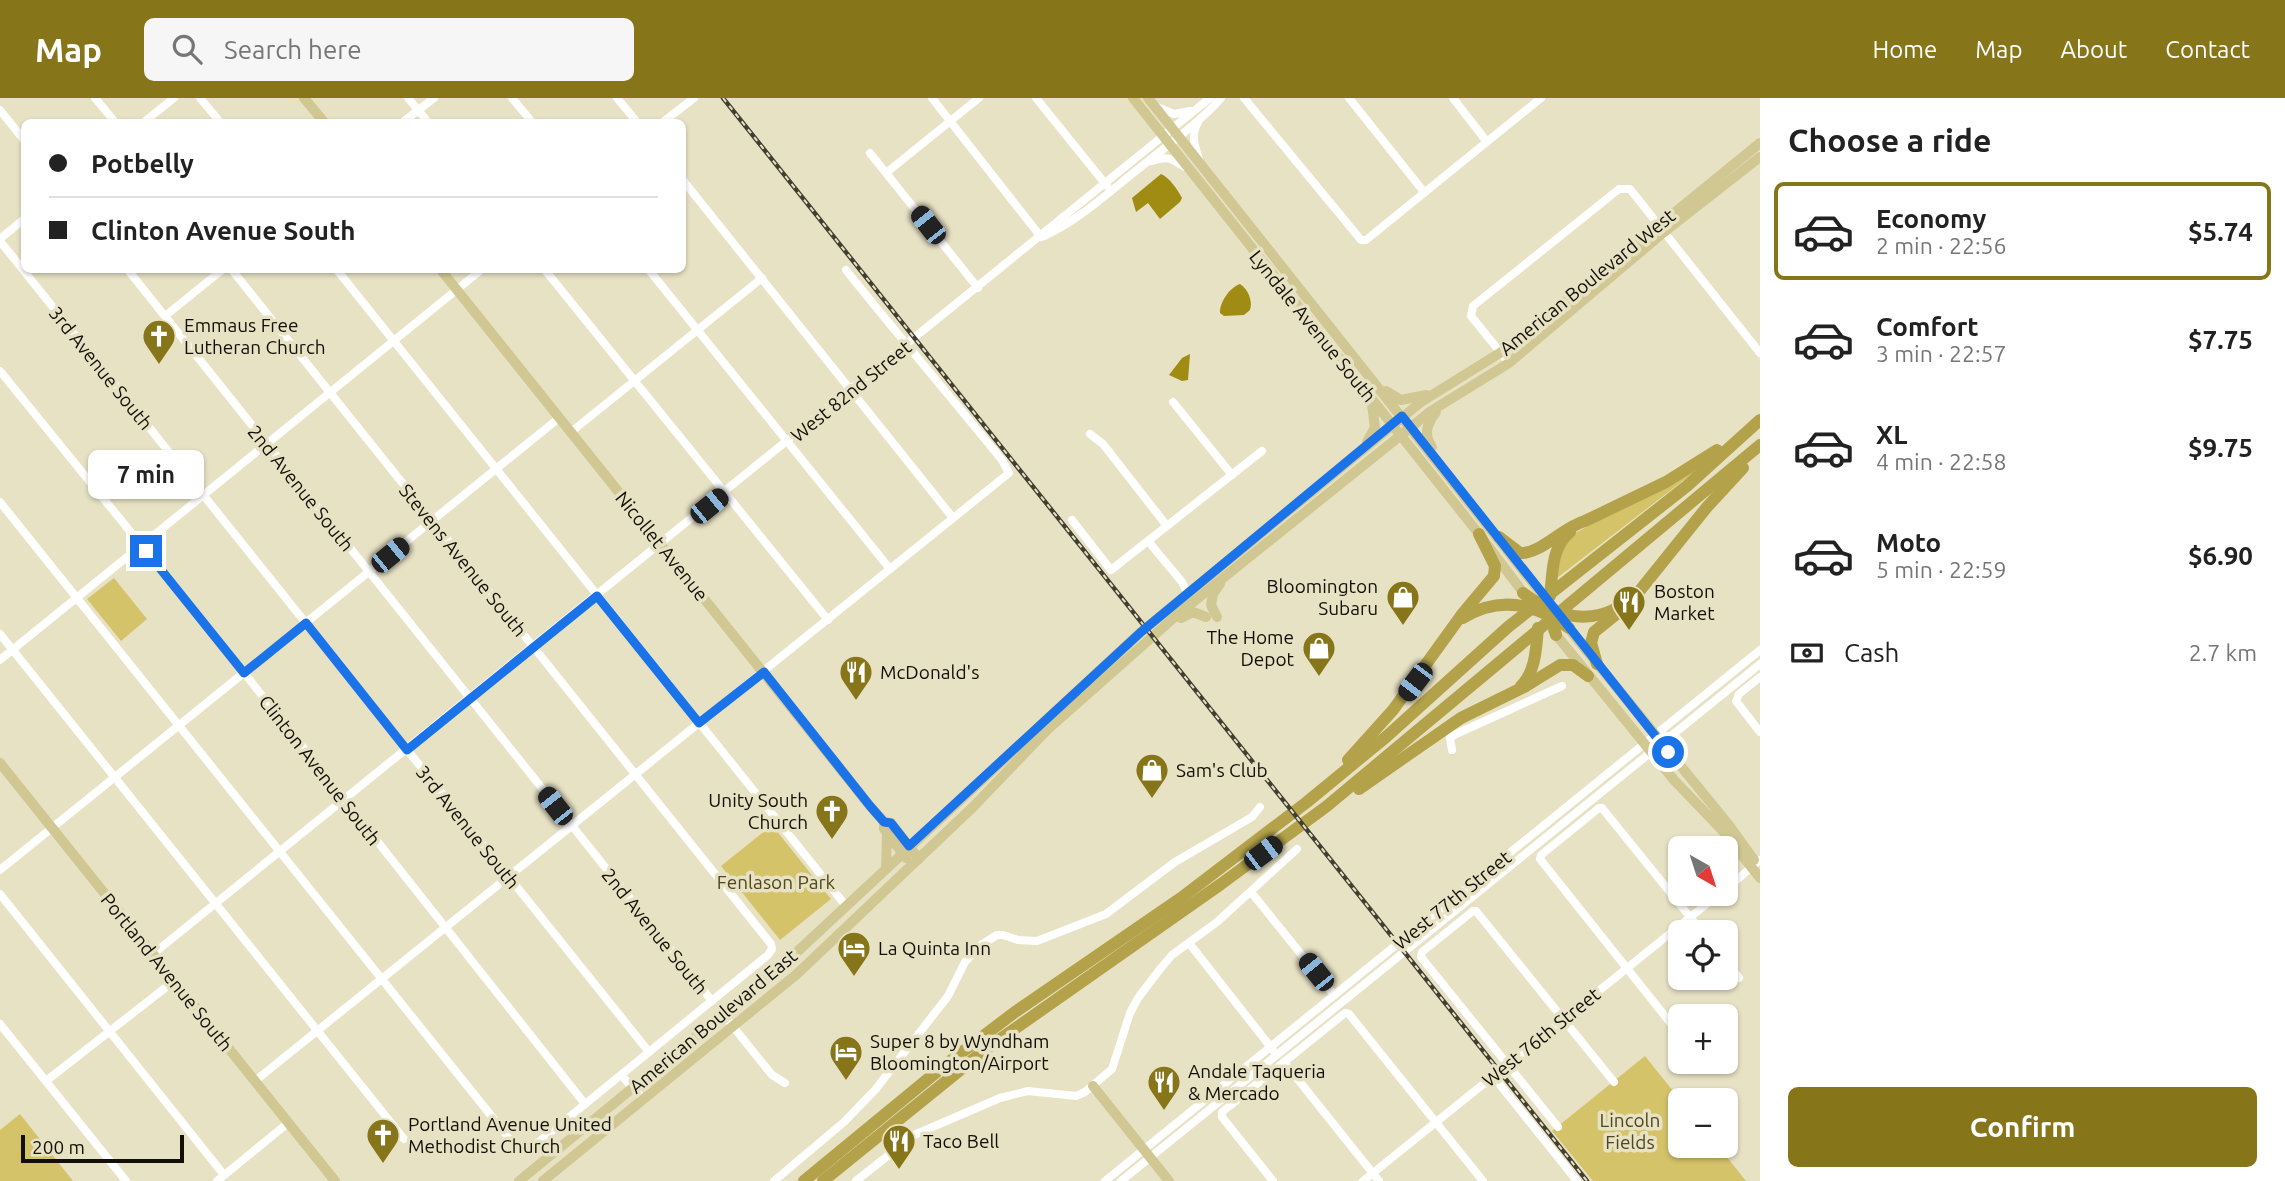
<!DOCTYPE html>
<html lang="en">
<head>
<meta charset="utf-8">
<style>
  :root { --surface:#fff; --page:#f6f6f6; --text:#222; --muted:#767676; --line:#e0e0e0; --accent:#877619 }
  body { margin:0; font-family:Ubuntu,sans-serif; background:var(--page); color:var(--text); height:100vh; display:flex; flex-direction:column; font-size:26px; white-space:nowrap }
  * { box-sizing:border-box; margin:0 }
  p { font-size:23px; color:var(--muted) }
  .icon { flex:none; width:38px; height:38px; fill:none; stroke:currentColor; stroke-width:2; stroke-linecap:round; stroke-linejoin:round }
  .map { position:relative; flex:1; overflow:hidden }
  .drawer { display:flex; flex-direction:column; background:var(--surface); width:525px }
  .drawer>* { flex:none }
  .guide { position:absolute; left:21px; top:21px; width:665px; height:154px; border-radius:10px; box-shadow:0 2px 5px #0004; display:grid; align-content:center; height:154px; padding:0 28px; background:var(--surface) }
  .needle { width:46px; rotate:141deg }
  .fabs { position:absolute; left:1668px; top:738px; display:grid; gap:14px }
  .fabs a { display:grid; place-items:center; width:70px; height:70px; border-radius:10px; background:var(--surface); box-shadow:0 2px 5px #0004; font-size:35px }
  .scale { position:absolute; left:21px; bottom:18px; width:163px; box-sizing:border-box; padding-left:7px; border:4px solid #121006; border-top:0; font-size:19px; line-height:24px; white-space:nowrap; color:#121006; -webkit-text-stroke:5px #e8e2c5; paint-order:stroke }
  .end { position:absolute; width:32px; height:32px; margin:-16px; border:9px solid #1a73e8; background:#fff; box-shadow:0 0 0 4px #fff }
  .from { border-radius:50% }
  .bubble { position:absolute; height:49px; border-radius:10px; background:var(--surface); box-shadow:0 2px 5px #0004; font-size:23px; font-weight:700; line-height:49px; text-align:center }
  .car { position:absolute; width:21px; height:42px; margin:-21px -10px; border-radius:9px; box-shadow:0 0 5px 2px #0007; background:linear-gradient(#222 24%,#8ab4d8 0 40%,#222 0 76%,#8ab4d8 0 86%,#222 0) }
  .guide b { display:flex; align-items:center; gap:24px; height:66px; font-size:26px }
  .guide b+b { border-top:2px solid var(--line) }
  .guide i { width:18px; height:18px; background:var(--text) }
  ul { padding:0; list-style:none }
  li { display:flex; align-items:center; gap:21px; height:98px; margin:0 14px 10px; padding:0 14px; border:4px solid transparent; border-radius:10px }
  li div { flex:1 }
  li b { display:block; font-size:26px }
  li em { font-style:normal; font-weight:700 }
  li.selected { border-color:var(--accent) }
  li>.icon { width:63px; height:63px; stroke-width:1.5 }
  h2 { padding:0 28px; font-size:32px; line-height:84px }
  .pay { display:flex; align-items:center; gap:18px; height:77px; padding:0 28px; font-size:26px }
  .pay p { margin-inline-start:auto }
  .cta { display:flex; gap:14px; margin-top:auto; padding:14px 28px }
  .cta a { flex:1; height:80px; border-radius:10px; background:var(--accent); color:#fff; font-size:28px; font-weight:700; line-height:80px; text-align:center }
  header { display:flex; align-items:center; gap:42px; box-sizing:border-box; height:98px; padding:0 35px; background:var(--accent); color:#fff }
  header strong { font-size:33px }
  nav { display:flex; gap:38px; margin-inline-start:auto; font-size:24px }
  .search { width:490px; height:63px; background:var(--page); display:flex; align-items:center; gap:18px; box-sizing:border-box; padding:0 24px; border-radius:10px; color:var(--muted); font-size:26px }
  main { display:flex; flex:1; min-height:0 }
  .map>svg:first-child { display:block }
</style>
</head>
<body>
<header>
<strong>Map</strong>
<div class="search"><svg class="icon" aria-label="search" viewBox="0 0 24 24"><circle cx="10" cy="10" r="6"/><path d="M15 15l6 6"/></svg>Search here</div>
<nav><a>Home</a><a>Map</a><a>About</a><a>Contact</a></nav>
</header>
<main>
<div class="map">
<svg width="1760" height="1083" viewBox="0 0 1760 1083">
  <rect width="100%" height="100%" fill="#e8e2c5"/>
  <g fill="#d5c36a">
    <path d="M1706,365L1557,480L1562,450L1575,435Z"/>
    <path d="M114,480L147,521L121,543L87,501Z"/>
    <path d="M772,727L831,801L780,842L721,768Z"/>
    <path d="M1645,958L1681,1003L1680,1048H1718L1746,1083H1593L1552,1033Z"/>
    <path d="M20,1016L73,1083H0V1032Z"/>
  </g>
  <g fill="#a08b13">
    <path d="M1161,76C1170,80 1177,91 1182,100L1180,104L1160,121L1148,105L1136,114L1132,100Z"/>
    <path d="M1240,186C1248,191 1253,203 1250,212L1244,217L1224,218L1220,215C1219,205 1230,189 1240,186Z"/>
    <path d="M1190,256L1188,282L1182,283L1169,277L1182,260Z"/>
  </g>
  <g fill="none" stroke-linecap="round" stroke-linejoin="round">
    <g stroke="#fff" stroke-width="8">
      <path d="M95,0L115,24"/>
      <path d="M200,0L220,24"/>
      <path d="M408,0L428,24"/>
      <path d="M512,0L532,24"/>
      <path d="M617,0L637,24"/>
      <path d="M932,0L1041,139"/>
      <path d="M1036,0L1107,88"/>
      <path d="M1244,0L1361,142H1366L1541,0"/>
      <path d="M1349,0L1424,94"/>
      <path d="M1453,0L1487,44"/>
      <path d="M1157,9L1174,16L1190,13"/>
      <path d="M0,12L24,42"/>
      <path d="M144,24L174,0"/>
      <path d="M403,24L434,0"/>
      <path d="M663,24L694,0"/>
      <path d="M1198,24C1191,38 1194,46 1199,61"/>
      <path d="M870,55L978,190"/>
      <path d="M1152,63C1168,57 1171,61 1185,69"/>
      <path d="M886,75L979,0"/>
      <path d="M682,81L953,420"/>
      <path d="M1044,138C1080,122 1111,92 1142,68C1169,46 1198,26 1221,0"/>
      <path d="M0,141L24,121"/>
      <path d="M0,143L649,954"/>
      <path d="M128,172L712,903"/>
      <path d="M337,172L846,808"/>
      <path d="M545,172L828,522"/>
      <path d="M649,172L890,471"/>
      <path d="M165,218L222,172"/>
      <path d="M1509,265L1471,218L1473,208L1619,91H1630L1760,255"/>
      <path d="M0,273L215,538L585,1006"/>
      <path d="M1173,304L1232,377"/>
      <path d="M571,334L762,180"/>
      <path d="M1090,336L1103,346L1167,428"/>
      <path d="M0,404L517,1050L522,1054L530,1051L768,857L772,851L771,846L232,172"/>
      <path d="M1072,422L1111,472L1262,353"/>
      <path d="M1148,443L1182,484L1188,496"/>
      <path d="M0,536L404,1041"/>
      <path d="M0,562L481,172"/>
      <path d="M1760,579L1739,596L1736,603L1760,634"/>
      <path d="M1452,652L1450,640L1456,636L1562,588"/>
      <path d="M0,772L559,320"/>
      <path d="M1726,791L1760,762"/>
      <path d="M1251,794L1334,897"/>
      <path d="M0,796L224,1077"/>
      <path d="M1189,845L1273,952"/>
      <path d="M153,856L1210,0"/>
      <path d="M1726,863L1739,880"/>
      <path d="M723,916L772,977L785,985"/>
      <path d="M0,926L126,1083"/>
      <path d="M1676,932L1540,761L1541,757L1599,710H1602L1703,835"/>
      <path d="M1284,964L1379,1083"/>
      <path d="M621,977L644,1002"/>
      <path d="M1493,978L1577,1083"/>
      <path d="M46,983L174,883"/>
      <path d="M255,983L1009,375L1002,362C950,298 897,236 846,172"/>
      <path d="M1558,1029L1421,859L1422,854L1473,813H1476L1614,984"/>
      <path d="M217,1083L288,1025"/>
      <path d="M774,1083L844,1024L875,992L948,898L965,864L981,847L997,837H1003L1018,842L1037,843L1106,816L1175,764L1252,719L1260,709"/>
      <path d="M856,1083L914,1037L1000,1000L1028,993L1076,998L1085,994L1112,971L1130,915L1138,900L1160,871L1172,857L1217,824L1297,751"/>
      <path d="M1105,1083L1760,552"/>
      <path d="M1121,1083L1760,566"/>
      <path d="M1273,1083L1222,1019V1014L1345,915L1349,916L1483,1083"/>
      <path d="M1363,1083L1719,796"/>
    </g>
    <g stroke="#d1c792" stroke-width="10">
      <path d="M304,0L324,24"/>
      <path d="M1133,0L1479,436L1528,501"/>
      <path d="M1148,0L1549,505"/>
      <path d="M441,172L870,708L884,724L891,725L919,761"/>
      <path d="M1386,293L1401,302L1426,297"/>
      <path d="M1367,344L1375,329L1372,307"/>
      <path d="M1432,349C1423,336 1427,326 1436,314"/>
      <path d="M1217,519L1211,507L1213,496L1220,486"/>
      <path d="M1181,520L1193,514L1206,519"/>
      <path d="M1565,526L1728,726L1754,762"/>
      <path d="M1553,533L1674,682L1721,731L1760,780"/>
      <path d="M0,665L335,1083"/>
      <path d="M884,724V731L906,760"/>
      <path d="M886,770L887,736"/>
      <path d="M1093,988L1169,1083"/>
      <path d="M519,1083L784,866L1141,534L1421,304L1511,248L1760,45"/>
      <path d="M543,1083L797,876L973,709L1047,632L1177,517L1431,313L1509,265L1664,134L1760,59"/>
    </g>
    <g stroke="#b3a24a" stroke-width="12">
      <path d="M1499,439L1520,455C1541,456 1563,429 1585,423L1666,384L1717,352"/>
      <path d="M1523,495C1550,516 1584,527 1615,511"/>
      <path d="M1550,498C1553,474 1551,450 1570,434"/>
      <path d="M1550,516L1556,537"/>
      <path d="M1463,520C1500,497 1536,506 1569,530"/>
      <path d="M1597,566L1591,545L1594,534L1629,506L1707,409L1743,370"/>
      <path d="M1521,588C1536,573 1536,550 1538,530"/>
      <path d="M1348,662L1393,612L1463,515L1494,478L1495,468L1479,436"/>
      <path d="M1359,691L1461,620L1526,588L1560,567H1573L1588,578"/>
      <path d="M804,1083L945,967L1015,914L1181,800L1307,704L1386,639L1508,529L1687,388L1760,322"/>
      <path d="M823,1083L986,951L1221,786L1327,708L1760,347"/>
    </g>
    <defs>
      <path id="rail" d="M723,0L1587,1083"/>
    </defs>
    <use href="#rail" stroke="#423f31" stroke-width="4.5"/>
    <use href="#rail" stroke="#e8e2c5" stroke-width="2" stroke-dasharray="5" stroke-linecap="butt"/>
  </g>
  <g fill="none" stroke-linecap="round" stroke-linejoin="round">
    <path stroke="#1a73e8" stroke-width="9" d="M146,453L244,575L306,525L407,652L597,498L699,625L764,574L870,708L884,724L891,725L909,748L1141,534L1402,318L1668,654"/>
  </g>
  <defs>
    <symbol id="church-pin" viewBox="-11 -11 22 30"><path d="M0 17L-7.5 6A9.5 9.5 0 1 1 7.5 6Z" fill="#877619" stroke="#e8e2c5"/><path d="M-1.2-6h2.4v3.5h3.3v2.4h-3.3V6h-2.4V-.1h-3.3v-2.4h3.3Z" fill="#fff"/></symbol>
    <symbol id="shop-pin" viewBox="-11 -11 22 30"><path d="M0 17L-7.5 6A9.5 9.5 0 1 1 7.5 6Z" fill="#877619" stroke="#e8e2c5"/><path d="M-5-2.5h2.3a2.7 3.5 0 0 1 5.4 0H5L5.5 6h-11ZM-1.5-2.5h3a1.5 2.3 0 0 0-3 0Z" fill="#fff"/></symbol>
    <symbol id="restaurant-pin" viewBox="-11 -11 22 30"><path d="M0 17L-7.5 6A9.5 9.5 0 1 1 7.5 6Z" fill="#877619" stroke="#e8e2c5"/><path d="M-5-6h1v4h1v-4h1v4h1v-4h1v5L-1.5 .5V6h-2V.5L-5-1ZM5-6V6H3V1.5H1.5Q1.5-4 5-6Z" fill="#fff"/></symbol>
    <symbol id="hotel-pin" viewBox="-11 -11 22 30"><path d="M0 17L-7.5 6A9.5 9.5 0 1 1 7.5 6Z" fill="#877619" stroke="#e8e2c5"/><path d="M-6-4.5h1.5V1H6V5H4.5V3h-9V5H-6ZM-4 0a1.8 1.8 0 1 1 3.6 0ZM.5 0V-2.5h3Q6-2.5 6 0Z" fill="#fff"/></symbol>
  </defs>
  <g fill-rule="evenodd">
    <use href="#church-pin" x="140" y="219" width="38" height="52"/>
    <use href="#shop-pin" x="1384" y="480" width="38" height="52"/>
    <use href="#restaurant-pin" x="1610" y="485" width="38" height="52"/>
    <use href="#shop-pin" x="1300" y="531" width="38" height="52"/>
    <use href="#restaurant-pin" x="837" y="555" width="38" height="52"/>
    <use href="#shop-pin" x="1133" y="653" width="38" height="52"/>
    <use href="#church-pin" x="813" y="694" width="38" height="52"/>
    <use href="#hotel-pin" x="835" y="831" width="38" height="52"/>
    <use href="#hotel-pin" x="827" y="935" width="38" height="52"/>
    <use href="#restaurant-pin" x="1145" y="965" width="38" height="52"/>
    <use href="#church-pin" x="364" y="1018" width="38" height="52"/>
    <use href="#restaurant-pin" x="880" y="1024" width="38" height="52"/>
  </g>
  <g text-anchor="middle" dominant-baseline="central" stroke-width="7" stroke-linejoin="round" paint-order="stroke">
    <g font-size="19" fill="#121006" stroke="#e8e2c5">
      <text transform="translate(1587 184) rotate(-39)">American Boulevard West</text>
      <text transform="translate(1313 228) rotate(51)">Lyndale Avenue South</text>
      <text transform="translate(101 270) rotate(51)">3rd Avenue South</text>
      <text transform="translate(851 293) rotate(-39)">West 82nd Street</text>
      <text transform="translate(301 390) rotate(51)">2nd Avenue South</text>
      <text transform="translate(662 448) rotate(51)">Nicollet Avenue</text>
      <text transform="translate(463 462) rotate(51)">Stevens Avenue South</text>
      <text transform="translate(320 672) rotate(52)">Clinton Avenue South</text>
      <text transform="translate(468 729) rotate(51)">3rd Avenue South</text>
      <text transform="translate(1452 802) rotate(-39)">West 77th Street</text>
      <text transform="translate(655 833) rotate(51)">2nd Avenue South</text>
      <text transform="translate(167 874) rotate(51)">Portland Avenue South</text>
      <text transform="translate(713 923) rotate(-40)">American Boulevard East</text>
      <text transform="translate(1541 939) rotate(-39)">West 76th Street</text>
    </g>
    <g font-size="19" fill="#121006" stroke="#e8e2c5" text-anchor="start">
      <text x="184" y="227">Emmaus Free<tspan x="184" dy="22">Lutheran Church</tspan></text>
      <text x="1378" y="488" text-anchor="end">Bloomington<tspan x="1378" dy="22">Subaru</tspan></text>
      <text x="1654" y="493">Boston<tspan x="1654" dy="22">Market</tspan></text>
      <text x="1294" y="539" text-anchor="end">The Home<tspan x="1294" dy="22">Depot</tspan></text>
      <text x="880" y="574">McDonald's</text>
      <text x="1176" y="672">Sam's Club</text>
      <text x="808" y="702" text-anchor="end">Unity South<tspan x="808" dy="22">Church</tspan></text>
      <text x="878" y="850">La Quinta Inn</text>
      <text x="870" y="943">Super 8 by Wyndham<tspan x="870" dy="22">Bloomington/Airport</tspan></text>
      <text x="1188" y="973">Andale Taqueria<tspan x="1188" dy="22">&amp; Mercado</tspan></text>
      <text x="408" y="1026">Portland Avenue United<tspan x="408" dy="22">Methodist Church</tspan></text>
      <text x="923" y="1043">Taco Bell</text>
    </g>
    <g font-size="19" fill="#50471c" stroke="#e8e2c5">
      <text x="776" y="784">Fenlason Park</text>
      <text x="1630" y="1022">Lincoln<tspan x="1630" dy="22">Fields</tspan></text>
    </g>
  </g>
</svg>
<div class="fabs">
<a><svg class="needle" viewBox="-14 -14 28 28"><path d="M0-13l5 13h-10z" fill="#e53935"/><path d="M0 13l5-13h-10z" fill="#767676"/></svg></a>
<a><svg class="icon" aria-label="locate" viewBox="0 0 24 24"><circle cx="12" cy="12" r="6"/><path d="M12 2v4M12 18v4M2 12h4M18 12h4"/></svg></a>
<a>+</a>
<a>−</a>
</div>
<div class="scale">200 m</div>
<i class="end from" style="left:1668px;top:654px"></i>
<i class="end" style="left:146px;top:453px"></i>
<div class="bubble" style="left:88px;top:352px;width:116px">7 min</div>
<i class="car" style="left:928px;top:127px;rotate:322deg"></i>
<i class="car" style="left:709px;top:408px;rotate:51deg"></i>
<i class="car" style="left:390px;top:457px;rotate:51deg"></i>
<i class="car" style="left:1415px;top:584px;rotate:217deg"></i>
<i class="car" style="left:555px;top:708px;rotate:322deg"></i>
<i class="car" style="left:1263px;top:755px;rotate:53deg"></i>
<i class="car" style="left:1316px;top:874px;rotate:321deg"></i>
<div class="guide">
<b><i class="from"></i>Potbelly</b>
<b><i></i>Clinton Avenue South</b>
</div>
</div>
<section class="drawer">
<h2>Choose a ride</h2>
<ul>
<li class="selected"><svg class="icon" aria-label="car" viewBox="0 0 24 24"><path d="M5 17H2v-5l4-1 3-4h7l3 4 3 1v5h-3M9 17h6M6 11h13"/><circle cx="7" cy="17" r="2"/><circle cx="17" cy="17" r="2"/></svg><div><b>Economy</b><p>2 min · 22:56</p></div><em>$5.74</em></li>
<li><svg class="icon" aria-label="car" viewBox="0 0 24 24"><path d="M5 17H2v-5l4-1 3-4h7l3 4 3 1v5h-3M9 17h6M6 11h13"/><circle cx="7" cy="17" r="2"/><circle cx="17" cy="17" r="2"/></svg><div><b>Comfort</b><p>3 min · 22:57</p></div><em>$7.75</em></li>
<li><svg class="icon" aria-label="car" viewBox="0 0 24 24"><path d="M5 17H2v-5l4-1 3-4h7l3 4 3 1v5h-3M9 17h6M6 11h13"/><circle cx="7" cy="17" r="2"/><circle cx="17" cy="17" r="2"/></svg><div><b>XL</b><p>4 min · 22:58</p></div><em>$9.75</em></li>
<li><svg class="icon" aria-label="car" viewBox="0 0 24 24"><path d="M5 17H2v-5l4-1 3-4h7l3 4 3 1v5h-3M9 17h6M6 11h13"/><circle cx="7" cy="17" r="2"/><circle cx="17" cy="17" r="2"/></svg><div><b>Moto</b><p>5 min · 22:59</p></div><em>$6.90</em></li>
</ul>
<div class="pay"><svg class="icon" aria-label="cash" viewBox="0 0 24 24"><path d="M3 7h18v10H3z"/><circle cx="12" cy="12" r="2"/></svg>Cash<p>2.7 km</p></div>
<div class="cta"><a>Confirm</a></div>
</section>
</main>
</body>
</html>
